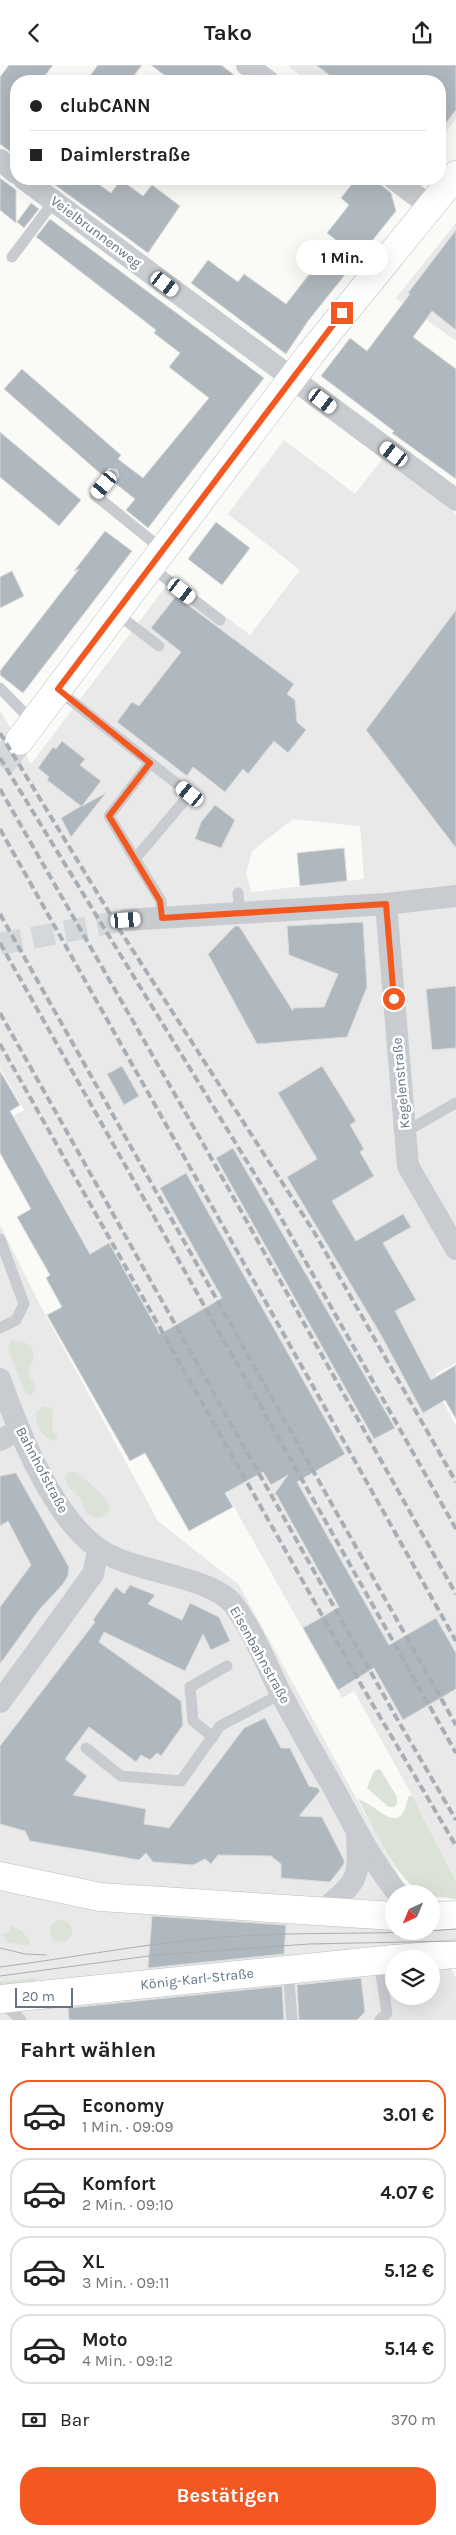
<!DOCTYPE html>
<html lang="de">
<head>
<meta charset="utf-8">
<style>
  :root { --surface:#fff; --page:#f2f2f2; --text:#222; --muted:#767676; --line:#e0e0e0; --accent:#f2581f }
  body { margin:0; font-family:Karla,sans-serif; background:var(--page); color:var(--text); height:100vh; display:flex; flex-direction:column; font-size:19px; white-space:nowrap }
  * { box-sizing:border-box; margin:0 }
  p { font-size:16px; color:var(--muted) }
  .icon { flex:none; width:28px; height:28px; fill:none; stroke:currentColor; stroke-width:2; stroke-linecap:round; stroke-linejoin:round }
  .map { position:relative; height:1955px; overflow:hidden }
  .drawer { display:flex; flex-direction:column; background:var(--surface); flex:1 }
  .drawer>* { flex:none }
  .guide { position:absolute; left:10px; top:10px; width:436px; height:110px; border-radius:20px; box-shadow:0 5px 20px #0002; display:grid; align-content:center; height:110px; padding:0 20px; background:var(--surface) }
  .needle { width:32px; rotate:224deg }
  .fabs { position:absolute; left:385px; top:1820px; display:grid; gap:10px }
  .fabs a { display:grid; place-items:center; width:55px; height:55px; border-radius:50%; background:var(--surface); box-shadow:0 5px 20px #0002; font-size:25px }
  .scale { position:absolute; left:15px; bottom:12px; width:58px; box-sizing:border-box; padding-left:5px; border:2px solid #627485; border-top:0; font-size:14px; line-height:18px; white-space:nowrap; color:#627485; -webkit-text-stroke:4px #fff; paint-order:stroke }
  .end { position:absolute; width:22px; height:22px; margin:-11px; border:6px solid #f2581f; background:#fff; box-shadow:0 0 0 2px #fff }
  .from { border-radius:50% }
  .bubble { position:absolute; height:35px; border-radius:18px; background:var(--surface); box-shadow:0 5px 20px #0002; font-size:16px; font-weight:700; line-height:35px; text-align:center }
  .car { position:absolute; width:15px; height:30px; margin:-15px -8px; border-radius:6px; box-shadow:0 0 4px 1px #0007; background:linear-gradient(#fff 24%,#345 0 40%,#fff 0 76%,#345 0 86%,#fff 0) }
  .guide b { display:flex; align-items:center; gap:18px; height:48px; font-size:19px }
  .guide b+b { border-top:1px solid var(--line) }
  .guide i { width:12px; height:12px; background:var(--text) }
  ul { padding:0; list-style:none }
  li { display:flex; align-items:center; gap:15px; height:70px; margin:0 10px 8px; padding:0 10px; border:2px solid var(--line); border-radius:20px }
  li div { flex:1 }
  li b { display:block; font-size:19px }
  li em { font-style:normal; font-weight:700 }
  li.active { border-color:var(--accent) }
  li>.icon { width:45px; height:45px; stroke-width:1.5 }
  h2 { padding:0 20px; font-size:22px; line-height:60px }
  .pay { display:flex; align-items:center; gap:12px; height:55px; padding:0 20px; font-size:19px }
  .pay p { margin-inline-start:auto }
  .button { display:flex; gap:10px; margin-top:auto; padding:10px 20px }
  .button a { flex:1; height:58px; border-radius:20px; background:var(--accent); color:#fff; font-size:20px; font-weight:700; line-height:58px; text-align:center }
  header { display:flex; justify-content:space-between; align-items:center; height:65px; padding:0 20px; background:var(--surface); font-size:22px; font-weight:700 }
  .map>svg:first-child { display:block }
</style>
</head>
<body>
<header><svg class="icon" aria-label="back" viewBox="0 0 24 24"><path d="M15 5l-7 7 7 7"/></svg>Tako<svg class="icon" aria-label="share" viewBox="0 0 24 24"><path d="M12 15V3M7 8l5-5 5 5M5 13v7h14v-7"/></svg></header>
<div class="map">
<svg width="456" height="1955" viewBox="0 0 456 1955">
  <rect width="100%" height="100%" fill="#fafaf7"/>
  <g fill="#e8e9e8" fill-rule="evenodd">
    <path d="M291,0H456V54L440,75V16H308L289,2Z"/>
    <path d="M456,158V276L396,233Z"/>
    <path d="M284,375L355,429L382,394L456,449V1298L437,1308L432,1316L456,1361V1816L423,1750L354,1626L342,1633L13,1051L24,1045L0,1003V645L31,699L173,512L250,570L300,505L228,449ZM293,754L360,761L364,814L252,827L246,809L252,786Z"/>
    <path d="M0,1160L39,1238L158,1456L239,1520L409,1829H394V1866H431V1860H456V1880L439,1882L456,1913V1955H0ZM394,1894H431V1931H394Z"/>
  </g>
  <g fill="#dbe2d8">
    <path d="M11,1275L26,1278L33,1285C36,1294 28,1299 29,1308C30,1314 34,1317 36,1323L32,1330L27,1329C25,1327 10,1290 8,1284Z"/>
    <path d="M44,1341L53,1344L52,1364L58,1373L53,1376C41,1371 35,1359 36,1347Z"/>
    <path d="M69,1407H76C85,1415 109,1432 110,1444L106,1450L97,1453L85,1447L81,1434L69,1423L65,1413Z"/>
    <path d="M380,1704L397,1732V1739L394,1742H389L367,1723L374,1706Z"/>
    <path d="M412,1730L456,1816V1834L431,1831V1829C401,1829 372,1758 358,1734C378,1740 401,1775 408,1732Z"/>
    <circle cx="61" cy="1866" r="11"/>
    <path d="M9,1860L21,1865L30,1876L29,1881L7,1877L2,1869L10,1867Z"/>
    <path d="M36,1913V1922L0,1925V1917Z"/>
  </g>
  <g fill="#b0b8bf" stroke="#dcdcd9">
    <path d="M9,0H53L41,16H16V91L0,79V12Z"/>
    <path d="M98,0H142L130,16H86Z"/>
    <path d="M151,0H221L242,16H172Z"/>
    <path d="M316,0H456V45L440,66V16H337Z"/>
    <path d="M0,113L16,125V158L0,145Z"/>
    <path d="M47,114H91L111,128L121,115L143,131L152,120L180,141L148,188Z"/>
    <path d="M356,114H373L385,123L391,128L396,146L308,256L286,289L191,218L208,195L238,217L244,209L286,239L336,175L327,168L349,140L341,133Z"/>
    <path d="M31,138L39,144L24,163L17,157Z"/>
    <path d="M50,154L264,313L148,463L126,445L135,434L115,418L119,411L117,405L109,403L102,410L4,324L22,304L121,390L118,394L143,413L209,333L169,302L180,288L154,268L156,265L36,172Z"/>
    <path d="M456,165V265L432,246L413,272L456,304V414L392,368L394,366L321,311L350,273L367,286L410,229L408,228Z"/>
    <path d="M0,367L81,435L59,461L0,412Z"/>
    <path d="M216,457L250,483L222,520L188,494Z"/>
    <path d="M105,466L132,486L23,628L0,610V606L79,504L74,506Z"/>
    <path d="M12,506L24,531L0,543V512Z"/>
    <path d="M176,531L294,619L287,629L295,635L297,657L306,665L288,688L274,676L248,709L243,704L225,727L193,702L187,711L117,657L132,637L139,641L181,587L151,563Z"/>
    <path d="M456,545V783L366,665Z"/>
    <path d="M62,676L85,694L80,700L101,716L82,741L106,728L71,772L61,753L81,741L47,715L49,712L38,703L53,682L56,684Z"/>
    <path d="M215,740L235,755L221,783L195,774L201,757Z"/>
    <path d="M344,783L347,816L300,821L297,788Z"/>
    <path d="M363,857L367,922L347,972L257,979L208,889L235,861H239L293,946V943L324,942L338,909L289,890L287,861Z"/>
    <path d="M456,921V983L432,985L426,924Z"/>
    <path d="M122,1001L139,1031L124,1040L107,1009Z"/>
    <path d="M322,1001L356,1056L350,1060L364,1084L360,1087L374,1111L332,1136L356,1176L403,1149L411,1162L383,1178L416,1235L395,1246L431,1315L456,1300V1354L445,1335L423,1348L381,1270L287,1112L317,1094L278,1028Z"/>
    <path d="M0,1006L20,1040L10,1046L90,1189L109,1178L160,1269L222,1233L160,1123L186,1108L345,1389L297,1417L389,1580L436,1553L456,1588V1624L403,1655L374,1603L338,1625L303,1563L339,1542L276,1429L273,1431L288,1410L271,1420L263,1407L225,1428L233,1442L189,1466L145,1388L130,1396L47,1250L62,1242L46,1213L50,1210L17,1152L31,1144L0,1088Z"/>
    <path d="M233,1083L395,1363L374,1374L216,1093Z"/>
    <path d="M16,1408L69,1502L68,1511L63,1519L39,1545L0,1599V1542L31,1500L8,1456L0,1461V1411Z"/>
    <path d="M130,1520L155,1530L148,1539L182,1555L190,1538L219,1552L230,1576L211,1585L203,1569L185,1606L104,1567L99,1577L181,1636L183,1660L161,1691L157,1688L150,1695L141,1690L136,1697L89,1662L65,1694L87,1711L73,1730L146,1744L144,1759L169,1763L244,1663L265,1653L281,1683H290L309,1721L318,1723L320,1726L299,1751L322,1752L344,1795V1799L330,1817L281,1813V1799L271,1791L218,1790L211,1799L205,1794L193,1800L153,1797L146,1788L139,1795L30,1776L25,1766L0,1759V1681L95,1557L93,1555L116,1522L124,1529Z"/>
    <path d="M152,1851L286,1860L284,1889L148,1903Z"/>
    <path d="M361,1913L365,1947L357,1955H299L297,1920Z"/>
    <path d="M282,1921L284,1955H69L68,1943Z"/>
  </g>
  <g fill="none" stroke-linecap="round" stroke-linejoin="round">
    <path stroke="#d4d8da" stroke-width="22" stroke-dasharray="22 11" stroke-linecap="butt" d="M0,879L126,855"/>
    <path stroke="#d4d8da" stroke-width="28" stroke-dasharray="28 14" stroke-linecap="butt" d="M0,701L19,676"/>
    <defs>
      <g id="secondary">
        <path d="M19,676L312,287L456,110"/>
        <path d="M0,1811L100,1832L394,1851"/>
        <path d="M431,1851L456,1850"/>
        <path d="M395,1894L456,1889"/>
        <path d="M0,1934L394,1894"/>
      </g>
    </defs>
    <use href="#secondary" stroke="#b9bfc4" stroke-width="29"/>
    <g stroke="#c8ccd0" stroke-width="11">
      <path d="M12,192L54,136"/>
      <path d="M112,410L95,430L163,485"/>
      <path d="M151,502L220,555"/>
      <path d="M116,548L159,581"/>
      <path d="M0,623L33,657"/>
      <path d="M58,625L190,729L135,794L161,836L162,853"/>
      <path d="M135,794L109,751L150,698"/>
      <path d="M238,828L240,848"/>
      <path d="M405,1067L456,1038"/>
      <path d="M0,1174L24,1239L16,1255L0,1263"/>
      <path d="M213,1672L193,1656L190,1622L227,1601"/>
      <path d="M86,1683L121,1711L181,1716L220,1661L281,1629"/>
      <path d="M379,1896L387,1948L380,1955"/>
      <path d="M288,1904L292,1955"/>
      <path d="M1,1936L21,1955"/>
    </g>
    <g stroke="#c8ccd0" stroke-width="22">
      <path d="M247,0L268,16"/>
      <path d="M0,95L16,108"/>
      <path d="M24,114L456,435"/>
      <path d="M394,114L431,142"/>
      <path d="M386,839L408,1101L456,1184"/>
      <path d="M126,855L386,839L456,831"/>
      <path d="M0,1314C19,1368 56,1463 109,1490C140,1507 214,1513 234,1540C253,1566 266,1598 280,1627C297,1659 315,1691 333,1722C353,1759 372,1796 398,1829"/>
      <path d="M0,1375L20,1365"/>
      <path d="M0,1637L93,1509L96,1495"/>
      <path d="M322,1846C359,1814 359,1817 357,1767"/>
    </g>
    <use href="#secondary" stroke="#fff" stroke-width="28"/>
    <g stroke="#a7aeb5" stroke-width="1">
      <path d="M0,1883L25,1889L46,1890"/>
      <path d="M0,1902C86,1891 172,1873 259,1870C325,1867 390,1870 456,1864"/>
      <path d="M0,1911L156,1890L309,1879L456,1876"/>
    </g>
    <g stroke="#a7aeb5" stroke-width="4" stroke-dasharray="8 4" stroke-linecap="butt">
      <path d="M0,668L121,867L314,1167L456,1417"/>
      <path d="M0,693L276,1144L456,1464"/>
      <path d="M0,724L205,1082L456,1529"/>
      <path d="M0,764L456,1576"/>
      <path d="M0,849L456,1660"/>
      <path d="M0,878L456,1688"/>
      <path d="M0,948L396,1652L456,1755"/>
      <path d="M0,979L363,1623L456,1781"/>
    </g>
  </g>
  <g fill="none" stroke-linecap="round" stroke-linejoin="round">
    <path stroke="#f2581f" stroke-width="6" d="M342,248L58,624L150,698L109,751L160,836L162,853L386,839L394,934"/>
  </g>
  <g text-anchor="middle" dominant-baseline="central" stroke-width="5" stroke-linejoin="round" paint-order="stroke">
    <g font-size="14" fill="#627485" stroke="#fff">
      <text transform="translate(96 167) rotate(37)">Veielbrunnenweg</text>
      <text transform="translate(401 1018) rotate(-95)">Kegelenstraße</text>
      <text transform="translate(42 1405) rotate(62)">Bahnhofstraße</text>
      <text transform="translate(260 1590) rotate(61)">Eisenbahnstraße</text>
      <text transform="translate(197 1914) rotate(-6)">König-Karl-Straße</text>
    </g>
  </g>
</svg>
<div class="fabs">
<a><svg class="needle" viewBox="-14 -14 28 28"><path d="M0-13l5 13h-10z" fill="#e53935"/><path d="M0 13l5-13h-10z" fill="#767676"/></svg></a>
<a><svg class="icon" aria-label="layers" viewBox="0 0 24 24"><path d="M12 4l9 5-9 5-9-5zM3 14l9 5 9-5"/></svg></a>
</div>
<div class="scale">20 m</div>
<i class="end from" style="left:394px;top:934px"></i>
<i class="end" style="left:342px;top:248px"></i>
<div class="bubble" style="left:296px;top:175px;width:92px">1 Min.</div>
<i class="car" style="left:165px;top:219px;rotate:127deg"></i>
<i class="car" style="left:323px;top:336px;rotate:127deg"></i>
<i class="car" style="left:394px;top:389px;rotate:307deg"></i>
<i class="car" style="left:104px;top:420px;rotate:220deg"></i>
<i class="car" style="left:182px;top:526px;rotate:128deg"></i>
<i class="car" style="left:190px;top:729px;rotate:309deg"></i>
<i class="car" style="left:126px;top:855px;rotate:86deg"></i>
<div class="guide">
<b><i class="from"></i>clubCANN</b>
<b><i></i>Daimlerstraße</b>
</div>
</div>
<section class="drawer">
<h2>Fahrt wählen</h2>
<ul>
<li class="active"><svg class="icon" aria-label="car" viewBox="0 0 24 24"><path d="M5 17H2v-5l4-1 3-4h7l3 4 3 1v5h-3M9 17h6M6 11h13"/><circle cx="7" cy="17" r="2"/><circle cx="17" cy="17" r="2"/></svg><div><b>Economy</b><p>1 Min. · 09:09</p></div><em>3.01 €</em></li>
<li><svg class="icon" aria-label="car" viewBox="0 0 24 24"><path d="M5 17H2v-5l4-1 3-4h7l3 4 3 1v5h-3M9 17h6M6 11h13"/><circle cx="7" cy="17" r="2"/><circle cx="17" cy="17" r="2"/></svg><div><b>Komfort</b><p>2 Min. · 09:10</p></div><em>4.07 €</em></li>
<li><svg class="icon" aria-label="car" viewBox="0 0 24 24"><path d="M5 17H2v-5l4-1 3-4h7l3 4 3 1v5h-3M9 17h6M6 11h13"/><circle cx="7" cy="17" r="2"/><circle cx="17" cy="17" r="2"/></svg><div><b>XL</b><p>3 Min. · 09:11</p></div><em>5.12 €</em></li>
<li><svg class="icon" aria-label="car" viewBox="0 0 24 24"><path d="M5 17H2v-5l4-1 3-4h7l3 4 3 1v5h-3M9 17h6M6 11h13"/><circle cx="7" cy="17" r="2"/><circle cx="17" cy="17" r="2"/></svg><div><b>Moto</b><p>4 Min. · 09:12</p></div><em>5.14 €</em></li>
</ul>
<div class="pay"><svg class="icon" aria-label="cash" viewBox="0 0 24 24"><path d="M3 7h18v10H3z"/><circle cx="12" cy="12" r="2"/></svg>Bar<p>370 m</p></div>
<div class="button"><a>Bestätigen</a></div>
</section>
</body>
</html>
